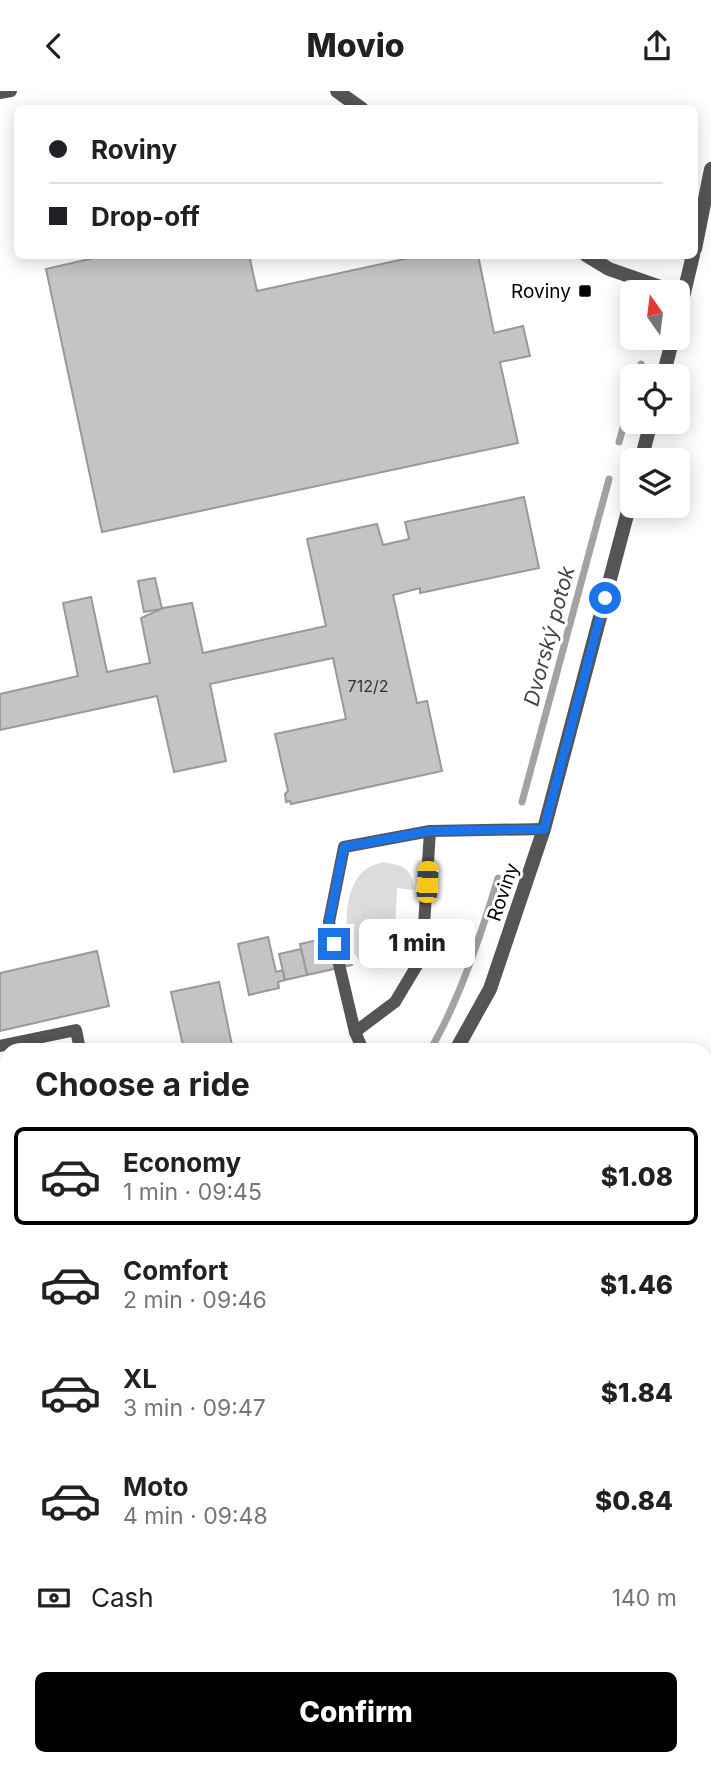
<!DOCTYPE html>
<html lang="en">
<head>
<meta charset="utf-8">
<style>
  :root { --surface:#fff; --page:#f2f2f2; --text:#202124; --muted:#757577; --line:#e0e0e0; --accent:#000 }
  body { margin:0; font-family:Inter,sans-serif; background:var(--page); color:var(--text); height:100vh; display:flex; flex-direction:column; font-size:26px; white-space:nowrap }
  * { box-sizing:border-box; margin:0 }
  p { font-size:23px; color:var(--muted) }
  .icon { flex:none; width:38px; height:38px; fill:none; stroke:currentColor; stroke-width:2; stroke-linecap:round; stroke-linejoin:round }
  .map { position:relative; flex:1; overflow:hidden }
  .drawer { position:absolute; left:0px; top:952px; width:712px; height:723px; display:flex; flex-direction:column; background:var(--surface); border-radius:21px 21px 0 0; box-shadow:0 4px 18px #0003 }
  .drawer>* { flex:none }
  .top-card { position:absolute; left:14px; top:14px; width:684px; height:154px; border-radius:10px; box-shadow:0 4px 18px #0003; display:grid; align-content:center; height:154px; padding:0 35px; background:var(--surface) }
  .needle { width:46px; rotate:346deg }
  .controls { position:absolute; left:620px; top:189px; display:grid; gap:14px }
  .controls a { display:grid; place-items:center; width:70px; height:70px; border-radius:10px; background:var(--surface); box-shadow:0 4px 18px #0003; font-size:35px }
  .end { position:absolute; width:32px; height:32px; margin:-16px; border:9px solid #1a73e8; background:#fff; box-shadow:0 0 0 4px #fff }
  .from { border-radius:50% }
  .bubble { position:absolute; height:49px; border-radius:10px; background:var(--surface); box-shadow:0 4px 18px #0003; font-size:23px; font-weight:800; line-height:49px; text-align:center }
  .car { position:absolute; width:21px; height:42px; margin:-21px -10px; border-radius:9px; box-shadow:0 0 5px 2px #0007; background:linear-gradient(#f5c518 24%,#345 0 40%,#f5c518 0 76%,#345 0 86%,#f5c518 0) }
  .top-card b { display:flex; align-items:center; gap:24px; height:66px; font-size:26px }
  .top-card b+b { border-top:2px solid var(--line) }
  .top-card i { width:18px; height:18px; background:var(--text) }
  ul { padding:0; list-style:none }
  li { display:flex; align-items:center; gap:21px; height:98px; margin:0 14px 10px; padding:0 21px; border:4px solid transparent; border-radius:10px }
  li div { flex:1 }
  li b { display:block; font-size:26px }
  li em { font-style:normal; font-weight:800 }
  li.current { border-color:var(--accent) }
  li>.icon { width:63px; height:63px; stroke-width:1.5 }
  h2 { padding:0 35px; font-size:32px; line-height:84px }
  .pay { display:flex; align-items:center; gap:18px; height:77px; padding:0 35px; font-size:26px }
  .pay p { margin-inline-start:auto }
  .primary-button { display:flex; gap:14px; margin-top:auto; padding:14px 35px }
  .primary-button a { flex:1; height:80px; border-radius:10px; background:var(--accent); color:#fff; font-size:28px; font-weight:800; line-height:80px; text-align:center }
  header { display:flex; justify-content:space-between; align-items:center; height:91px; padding:0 35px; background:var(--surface); font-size:32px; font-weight:800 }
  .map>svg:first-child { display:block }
</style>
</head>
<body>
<header><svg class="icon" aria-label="back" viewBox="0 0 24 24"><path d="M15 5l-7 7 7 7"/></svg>Movio<svg class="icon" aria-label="share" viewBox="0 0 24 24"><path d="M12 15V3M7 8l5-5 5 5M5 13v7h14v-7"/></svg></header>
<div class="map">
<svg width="711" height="1674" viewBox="0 0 711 1674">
  <rect width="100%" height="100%" fill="#fff"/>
  <g fill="#dcdcdc">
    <path d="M383,771C405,775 411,777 415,799L397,797L395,842L412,845C407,863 397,880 376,877C370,876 365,875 361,871C340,851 342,792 368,777C372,774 378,773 383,771Z"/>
    <path d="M7,1413V1638L0,1639V1414Z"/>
  </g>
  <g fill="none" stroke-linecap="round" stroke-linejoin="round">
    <g stroke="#a3a3a3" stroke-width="7">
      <path d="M637,285L641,273"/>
      <path d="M619,351L632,305"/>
      <path d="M522,711L609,388"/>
      <path d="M430,959C459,911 482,841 498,787"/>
      <path d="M0,1598L7,1597"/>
    </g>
  </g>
  <g fill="#c4c4c4" stroke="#999" stroke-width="2">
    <path d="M107,164H249L257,200L423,164H478L494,242L523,235L530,265L500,271L518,352L102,441L46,178Z"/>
    <path d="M524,406L539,477L420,502V497L393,504L417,612L427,610L442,680L291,713L290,710L286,711L285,703L288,700L275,643L346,628L333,567L210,593L226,670L174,681L157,605L0,639V603L78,585L63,512L91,506L107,581L150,572L141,527L163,517L192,512L203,562L326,535L307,448L377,433L383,454L409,448L405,431Z"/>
    <path d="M155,487L162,518L144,521L138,490Z"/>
    <path d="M345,843L352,874L307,884L300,853Z"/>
    <path d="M268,846L276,881L283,879L285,889L278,891L279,897L249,904L238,853Z"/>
    <path d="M301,858L307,884L285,889L279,863Z"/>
    <path d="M97,860L109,915L0,940V882Z"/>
    <path d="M219,891L233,959H184L171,901Z"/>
    <path d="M0,982L7,1014V1085L0,1086Z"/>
  </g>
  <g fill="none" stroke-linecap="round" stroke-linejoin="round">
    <g stroke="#555" stroke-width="12">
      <path d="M0,2L11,0"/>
      <path d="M355,941L329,831L344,756L430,740"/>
      <path d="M0,955L76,939L80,959"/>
      <path d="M363,959L355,941L395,911L422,866L430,740L544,738"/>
      <path d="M0,1222L7,1219"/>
    </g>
    <g stroke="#555" stroke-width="14">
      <path d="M337,0L362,18"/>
      <path d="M695,158L711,78"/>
      <path d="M586,164L609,178L675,201"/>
      <path d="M677,231L693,164"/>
      <path d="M663,285L673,247"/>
      <path d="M641,369L651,331"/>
      <path d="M456,959L490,898L544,738L632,405"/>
      <path d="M0,1375L7,1373"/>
    </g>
  </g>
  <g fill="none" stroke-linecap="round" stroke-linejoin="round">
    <path stroke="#1a73e8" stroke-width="9" d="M334,853L329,831L344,756L430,740L544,738L605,507"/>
  </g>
  <rect fill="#000" stroke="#fff" stroke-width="2.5" x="578" y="193" width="14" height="14" rx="3.5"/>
  <g text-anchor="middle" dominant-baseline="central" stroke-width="6" stroke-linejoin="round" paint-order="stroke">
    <g font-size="16" fill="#313131">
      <text x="368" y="595">712/2</text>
    </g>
    <g font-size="19" fill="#000" stroke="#fff" text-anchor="end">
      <text x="571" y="200">Roviny</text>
    </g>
    <g font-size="19" fill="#000" stroke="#fff">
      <text transform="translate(503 801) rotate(-71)">Roviny</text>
    </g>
    <g font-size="21" font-style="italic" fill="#444" stroke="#fff">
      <text transform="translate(549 545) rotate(-75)">Dvorský potok</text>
    </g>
  </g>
</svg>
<div class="controls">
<a><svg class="needle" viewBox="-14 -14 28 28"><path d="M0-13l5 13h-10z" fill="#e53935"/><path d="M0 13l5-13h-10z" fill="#757577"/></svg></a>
<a><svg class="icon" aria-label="locate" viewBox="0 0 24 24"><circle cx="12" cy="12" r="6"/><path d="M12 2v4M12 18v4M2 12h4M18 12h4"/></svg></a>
<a><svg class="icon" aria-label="layers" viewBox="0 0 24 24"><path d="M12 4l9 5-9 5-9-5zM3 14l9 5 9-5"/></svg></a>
</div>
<i class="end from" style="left:605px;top:507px"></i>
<i class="end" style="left:334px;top:853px"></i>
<div class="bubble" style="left:359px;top:828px;width:116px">1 min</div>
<i class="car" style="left:427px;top:791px;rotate:3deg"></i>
<div class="top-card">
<b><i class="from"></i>Roviny</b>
<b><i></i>Drop-off</b>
</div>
<section class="drawer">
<h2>Choose a ride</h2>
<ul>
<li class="current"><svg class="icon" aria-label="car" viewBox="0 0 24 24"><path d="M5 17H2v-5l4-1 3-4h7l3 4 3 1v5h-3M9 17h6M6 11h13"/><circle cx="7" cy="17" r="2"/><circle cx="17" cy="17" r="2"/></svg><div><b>Economy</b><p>1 min · 09:45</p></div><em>$1.08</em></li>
<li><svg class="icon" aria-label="car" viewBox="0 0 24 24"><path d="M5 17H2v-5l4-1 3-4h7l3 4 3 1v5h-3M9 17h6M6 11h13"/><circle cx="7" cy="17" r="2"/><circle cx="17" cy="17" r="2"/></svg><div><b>Comfort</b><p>2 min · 09:46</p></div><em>$1.46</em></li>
<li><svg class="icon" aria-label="car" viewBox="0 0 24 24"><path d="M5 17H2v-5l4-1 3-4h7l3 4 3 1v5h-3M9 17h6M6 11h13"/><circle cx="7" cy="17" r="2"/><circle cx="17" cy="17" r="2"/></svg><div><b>XL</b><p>3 min · 09:47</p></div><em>$1.84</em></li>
<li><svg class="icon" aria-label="car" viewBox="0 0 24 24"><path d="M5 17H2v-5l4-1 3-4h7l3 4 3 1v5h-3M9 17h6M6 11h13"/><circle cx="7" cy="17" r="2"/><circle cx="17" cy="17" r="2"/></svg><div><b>Moto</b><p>4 min · 09:48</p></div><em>$0.84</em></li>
</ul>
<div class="pay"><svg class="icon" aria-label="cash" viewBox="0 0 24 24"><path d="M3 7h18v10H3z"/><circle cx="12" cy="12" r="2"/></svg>Cash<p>140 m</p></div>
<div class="primary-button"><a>Confirm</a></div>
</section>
</div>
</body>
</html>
